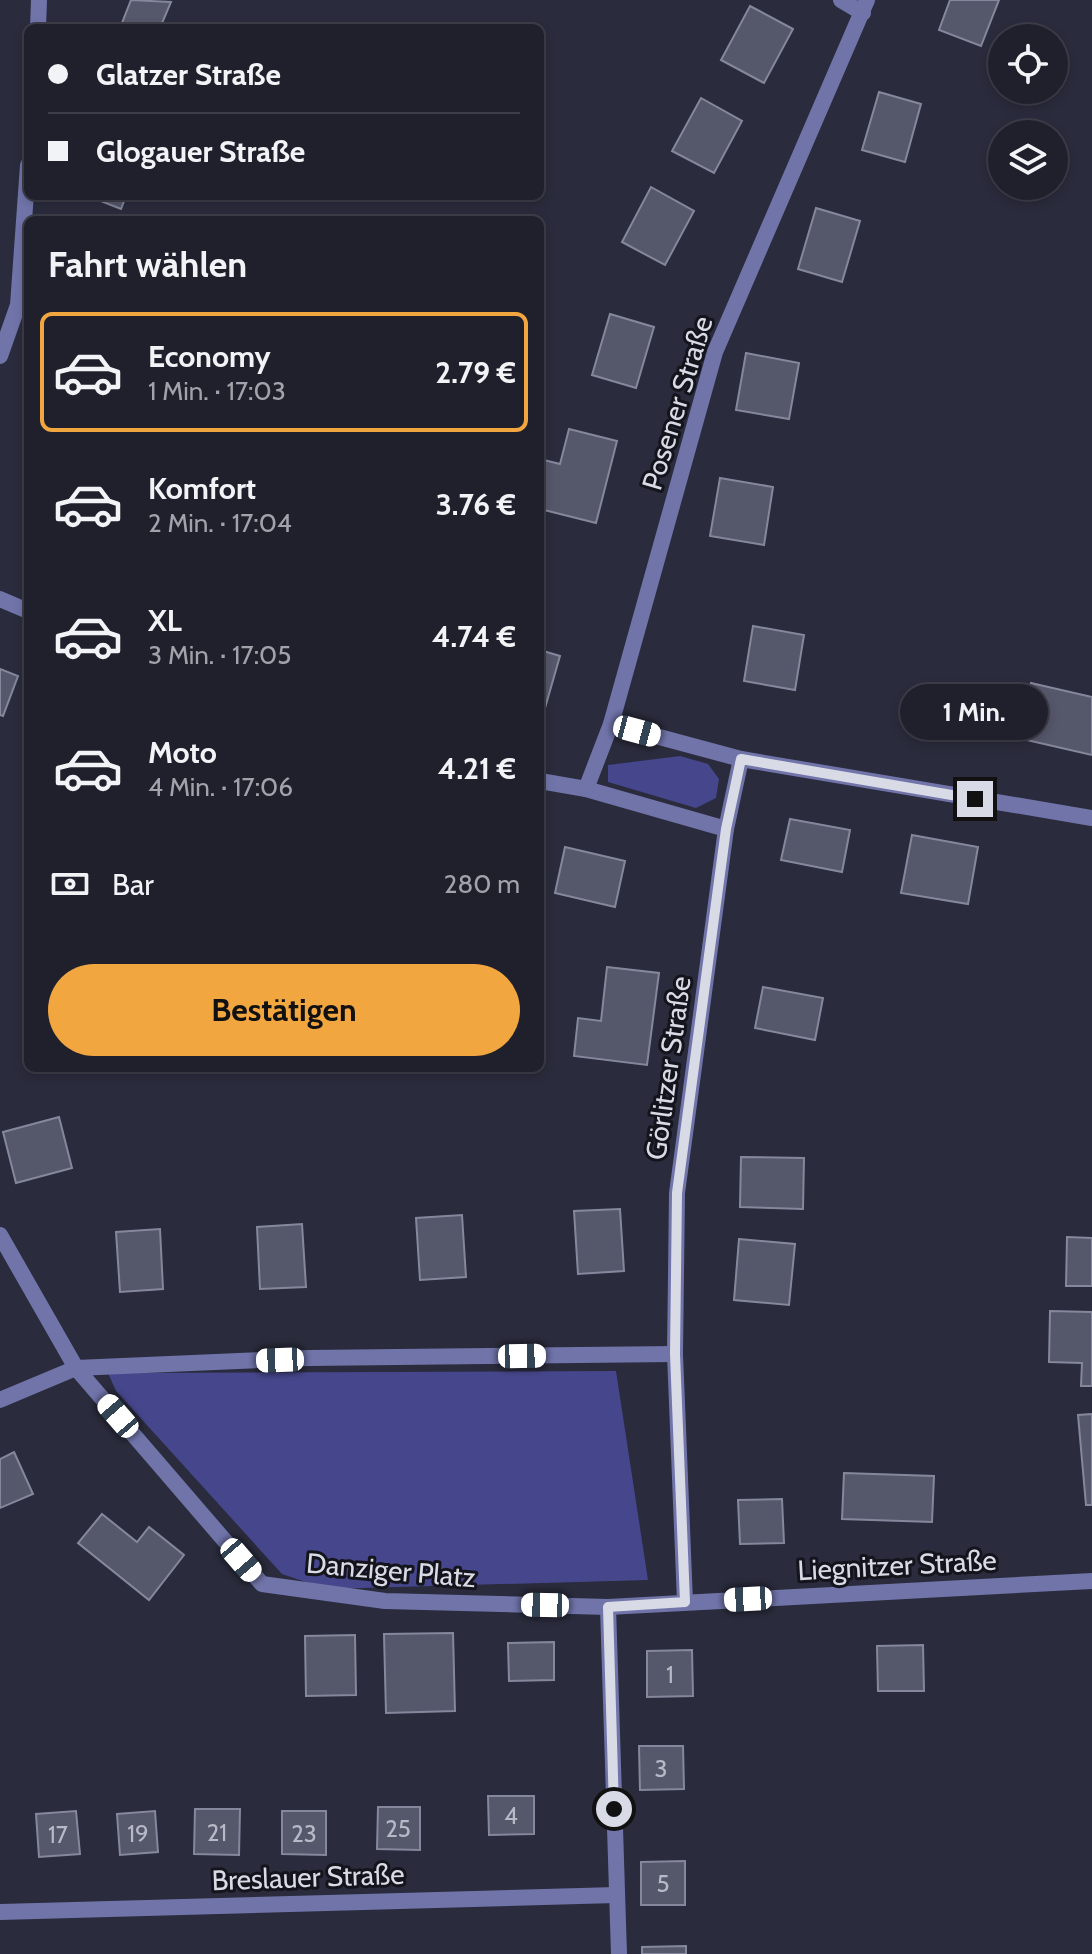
<!DOCTYPE html>
<html lang="de">
<head>
<meta charset="utf-8">
<style>
  :root { --surface:#20202d; --page:#282835; --text:#f1f3f6; --muted:#a2a3aa; --line:#3d3e49; --accent:#f1a640 }
  body { margin:0; font-family:Cabin,sans-serif; background:var(--page); color:var(--text); height:100vh; display:flex; flex-direction:column; font-size:30px; white-space:nowrap }
  * { box-sizing:border-box; margin:0 }
  p { font-size:26px; color:var(--muted) }
  .icon { flex:none; width:44px; height:44px; fill:none; stroke:currentColor; stroke-width:2; stroke-linecap:round; stroke-linejoin:round }
  .map { position:relative; flex:1; overflow:hidden }
  .details { position:absolute; left:24px; top:216px; width:520px; height:856px; display:flex; flex-direction:column; background:var(--surface); border-radius:12px; box-shadow:0 4px 12px #0003,0 0 0 2px var(--line) }
  .details>* { flex:none }
  .banner { position:absolute; left:24px; top:24px; width:520px; height:176px; border-radius:12px; box-shadow:0 4px 12px #0003,0 0 0 2px var(--line); display:grid; align-content:center; height:176px; padding:0 24px; background:var(--surface) }
  .controls { position:absolute; left:988px; top:24px; display:grid; gap:16px }
  .controls a { display:grid; place-items:center; width:80px; height:80px; border-radius:50%; background:var(--surface); box-shadow:0 4px 12px #0003,0 0 0 2px var(--line); font-size:40px }
  .end { position:absolute; width:36px; height:36px; margin:-18px; border:10px solid #d8dae5; background:#111; box-shadow:0 0 0 4px #111 }
  .from { border-radius:50% }
  .bubble { position:absolute; height:56px; border-radius:28px; background:var(--surface); box-shadow:0 4px 12px #0003,0 0 0 2px var(--line); font-size:26px; font-weight:700; line-height:56px; text-align:center }
  .car { position:absolute; width:24px; height:48px; margin:-24px -12px; border-radius:10px; box-shadow:0 0 6px 2px #0007; background:linear-gradient(#fff 24%,#345 0 40%,#fff 0 76%,#345 0 86%,#fff 0) }
  .banner b { display:flex; align-items:center; gap:28px; height:76px; font-size:30px }
  .banner b+b { border-top:2px solid var(--line) }
  .banner i { width:20px; height:20px; background:var(--text) }
  ul { padding:0; list-style:none }
  li { display:flex; align-items:center; gap:24px; height:120px; margin:0 16px 12px; padding:0 8px; border:4px solid transparent; border-radius:12px }
  li div { flex:1 }
  li b { display:block; font-size:30px }
  li em { font-style:normal; font-weight:700 }
  li.current { border-color:var(--accent) }
  li>.icon { width:72px; height:72px; stroke-width:1.5 }
  h2 { padding:0 24px; font-size:36px; line-height:96px }
  .pay { display:flex; align-items:center; gap:20px; height:88px; padding:0 24px; font-size:30px }
  .pay p { margin-inline-start:auto }
  .primary-button { display:flex; gap:16px; margin-top:auto; padding:16px 24px }
  .primary-button a { flex:1; height:92px; border-radius:48px; background:var(--accent); color:#111; font-size:32px; font-weight:700; line-height:92px; text-align:center }
  .map>svg:first-child { display:block }
</style>
</head>
<body>
<div class="map">
<svg width="1092" height="1954" viewBox="0 0 1092 1954">
  <rect width="100%" height="100%" fill="#2a2b3c"/>
  <g fill="#46468c">
    <path d="M680,756L708,764L719,779L716,798L696,808L608,782V765Z"/>
    <path d="M616,1371L648,1580L326,1589L282,1574L116,1391L108,1373Z"/>
  </g>
  <g fill="#55576a" stroke="#85889c" stroke-width="2">
    <path d="M131,0L171,2L160,28H120Z"/>
    <path d="M950,0H999L981,46L939,30Z"/>
    <path d="M750,6L793,29L764,83L721,60Z"/>
    <path d="M879,92L921,104L905,162L862,150Z"/>
    <path d="M701,98L742,121L714,173L672,151Z"/>
    <path d="M651,187L694,211L665,265L622,242Z"/>
    <path d="M88,196H126L121,209Z"/>
    <path d="M816,208L860,221L842,282L798,269Z"/>
    <path d="M610,314L654,327L636,388L592,375Z"/>
    <path d="M746,353L799,363L789,419L736,410Z"/>
    <path d="M569,429L617,441L596,523L540,509V459L560,464Z"/>
    <path d="M720,478L773,487L764,545L710,536Z"/>
    <path d="M753,626L804,635L795,690L744,681Z"/>
    <path d="M540,650L560,656L543,715H540Z"/>
    <path d="M0,669L18,676L3,716L0,715Z"/>
    <path d="M1031,683L1092,697V755L1018,738Z"/>
    <path d="M790,819L850,830L842,872L781,860Z"/>
    <path d="M912,835L978,847L968,904L901,893Z"/>
    <path d="M565,847L625,861L615,907L555,893Z"/>
    <path d="M607,967L659,973L647,1065L574,1056L578,1018L601,1021Z"/>
    <path d="M763,987L823,998L815,1040L755,1028Z"/>
    <path d="M59,1117L72,1168L16,1183L3,1132Z"/>
    <path d="M741,1157L804,1158L803,1209L740,1207Z"/>
    <path d="M620,1209L624,1271L578,1274L574,1211Z"/>
    <path d="M462,1215L466,1277L420,1280L416,1218Z"/>
    <path d="M302,1224L306,1287L260,1289L257,1227Z"/>
    <path d="M160,1229L163,1289L120,1292L116,1232Z"/>
    <path d="M1067,1237L1092,1238V1286H1066Z"/>
    <path d="M739,1239L795,1244L789,1305L734,1300Z"/>
    <path d="M1050,1311L1092,1312V1386H1081L1082,1363L1049,1362Z"/>
    <path d="M1092,1414V1505H1086L1078,1415Z"/>
    <path d="M14,1452L33,1494L0,1508V1459Z"/>
    <path d="M844,1473L934,1476L932,1522L842,1519Z"/>
    <path d="M782,1499L784,1543L740,1544L738,1500Z"/>
    <path d="M102,1514L137,1542L149,1527L184,1555L149,1600L78,1543Z"/>
    <path d="M453,1633L455,1711L386,1713L384,1634Z"/>
    <path d="M355,1635L356,1695L306,1696L305,1636Z"/>
    <path d="M554,1642V1680L509,1681L508,1643Z"/>
    <path d="M923,1645L924,1691H878L877,1646Z"/>
    <path d="M692,1650L693,1696L647,1697V1651Z"/>
    <path d="M639,1746H683L684,1789L640,1790Z"/>
    <path d="M488,1796H534V1834L489,1835Z"/>
    <path d="M378,1807H420V1850L377,1849Z"/>
    <path d="M195,1809H240L239,1855L194,1854Z"/>
    <path d="M76,1811L80,1854L39,1857L36,1814Z"/>
    <path d="M155,1811L158,1852L120,1855L117,1814Z"/>
    <path d="M282,1811H326V1855L282,1854Z"/>
    <path d="M685,1861V1905H641V1862Z"/>
    <path d="M686,1946V1954H642V1947Z"/>
  </g>
  <g fill="none" stroke-linecap="round" stroke-linejoin="round">
    <g stroke="#7074a9" stroke-width="16">
      <path d="M841,0L863,13"/>
      <path d="M38,28L39,0"/>
      <path d="M0,356L18,305L28,165"/>
      <path d="M0,599L28,611"/>
      <path d="M611,724L741,759L1092,818"/>
      <path d="M540,781L586,789L726,829L741,759"/>
      <path d="M586,789L611,724L715,352L867,0"/>
      <path d="M0,1235L76,1368L262,1584L385,1601L608,1607L1092,1581"/>
      <path d="M0,1400L76,1368L309,1358L675,1354"/>
      <path d="M685,1602L675,1354L677,1193L726,829"/>
      <path d="M608,1607L619,1954"/>
      <path d="M0,1912L616,1895"/>
    </g>
  </g>
  <g fill="none" stroke-linecap="round" stroke-linejoin="round">
    <path stroke="#d8dae5" stroke-width="10" d="M614,1809L608,1607L685,1602L675,1354L677,1193L726,829L741,759L975,799"/>
  </g>
  <g text-anchor="middle" dominant-baseline="central" stroke-width="6" stroke-linejoin="round" paint-order="stroke">
    <g font-size="24" fill="#b7b9c6">
      <text x="670" y="1674">1</text>
      <text x="661" y="1768">3</text>
      <text x="511" y="1815">4</text>
      <text x="398" y="1828">25</text>
      <text x="217" y="1832">21</text>
      <text x="138" y="1833">19</text>
      <text x="304" y="1833">23</text>
      <text x="58" y="1834">17</text>
      <text x="663" y="1883">5</text>
    </g>
    <g font-size="28" fill="#d8dae5" stroke="#14141c">
      <text transform="translate(677 403) rotate(-73)">Posener Straße</text>
      <text transform="translate(668 1068) rotate(-82)">Görlitzer Straße</text>
      <text transform="translate(897 1565) rotate(-3)">Liegnitzer Straße</text>
      <text transform="translate(391 1570) rotate(5)">Danziger Platz</text>
      <text transform="translate(308 1877) rotate(-2)">Breslauer Straße</text>
    </g>
  </g>
</svg>
<div class="controls">
<a><svg class="icon" aria-label="locate" viewBox="0 0 24 24"><circle cx="12" cy="12" r="6"/><path d="M12 2v4M12 18v4M2 12h4M18 12h4"/></svg></a>
<a><svg class="icon" aria-label="layers" viewBox="0 0 24 24"><path d="M12 4l9 5-9 5-9-5zM3 14l9 5 9-5"/></svg></a>
</div>
<i class="end from" style="left:614px;top:1809px"></i>
<i class="end" style="left:975px;top:799px"></i>
<div class="bubble" style="left:900px;top:684px;width:148px">1 Min.</div>
<i class="car" style="left:637px;top:731px;rotate:105deg"></i>
<i class="car" style="left:522px;top:1356px;rotate:89deg"></i>
<i class="car" style="left:280px;top:1360px;rotate:268deg"></i>
<i class="car" style="left:118px;top:1416px;rotate:319deg"></i>
<i class="car" style="left:241px;top:1560px;rotate:139deg"></i>
<i class="car" style="left:748px;top:1599px;rotate:267deg"></i>
<i class="car" style="left:545px;top:1605px;rotate:271deg"></i>
<div class="banner">
<b><i class="from"></i>Glatzer Straße</b>
<b><i></i>Glogauer Straße</b>
</div>
<section class="details">
<h2>Fahrt wählen</h2>
<ul>
<li class="current"><svg class="icon" aria-label="car" viewBox="0 0 24 24"><path d="M5 17H2v-5l4-1 3-4h7l3 4 3 1v5h-3M9 17h6M6 11h13"/><circle cx="7" cy="17" r="2"/><circle cx="17" cy="17" r="2"/></svg><div><b>Economy</b><p>1 Min. · 17:03</p></div><em>2.79 €</em></li>
<li><svg class="icon" aria-label="car" viewBox="0 0 24 24"><path d="M5 17H2v-5l4-1 3-4h7l3 4 3 1v5h-3M9 17h6M6 11h13"/><circle cx="7" cy="17" r="2"/><circle cx="17" cy="17" r="2"/></svg><div><b>Komfort</b><p>2 Min. · 17:04</p></div><em>3.76 €</em></li>
<li><svg class="icon" aria-label="car" viewBox="0 0 24 24"><path d="M5 17H2v-5l4-1 3-4h7l3 4 3 1v5h-3M9 17h6M6 11h13"/><circle cx="7" cy="17" r="2"/><circle cx="17" cy="17" r="2"/></svg><div><b>XL</b><p>3 Min. · 17:05</p></div><em>4.74 €</em></li>
<li><svg class="icon" aria-label="car" viewBox="0 0 24 24"><path d="M5 17H2v-5l4-1 3-4h7l3 4 3 1v5h-3M9 17h6M6 11h13"/><circle cx="7" cy="17" r="2"/><circle cx="17" cy="17" r="2"/></svg><div><b>Moto</b><p>4 Min. · 17:06</p></div><em>4.21 €</em></li>
</ul>
<div class="pay"><svg class="icon" aria-label="cash" viewBox="0 0 24 24"><path d="M3 7h18v10H3z"/><circle cx="12" cy="12" r="2"/></svg>Bar<p>280 m</p></div>
<div class="primary-button"><a>Bestätigen</a></div>
</section>
</div>
</body>
</html>
